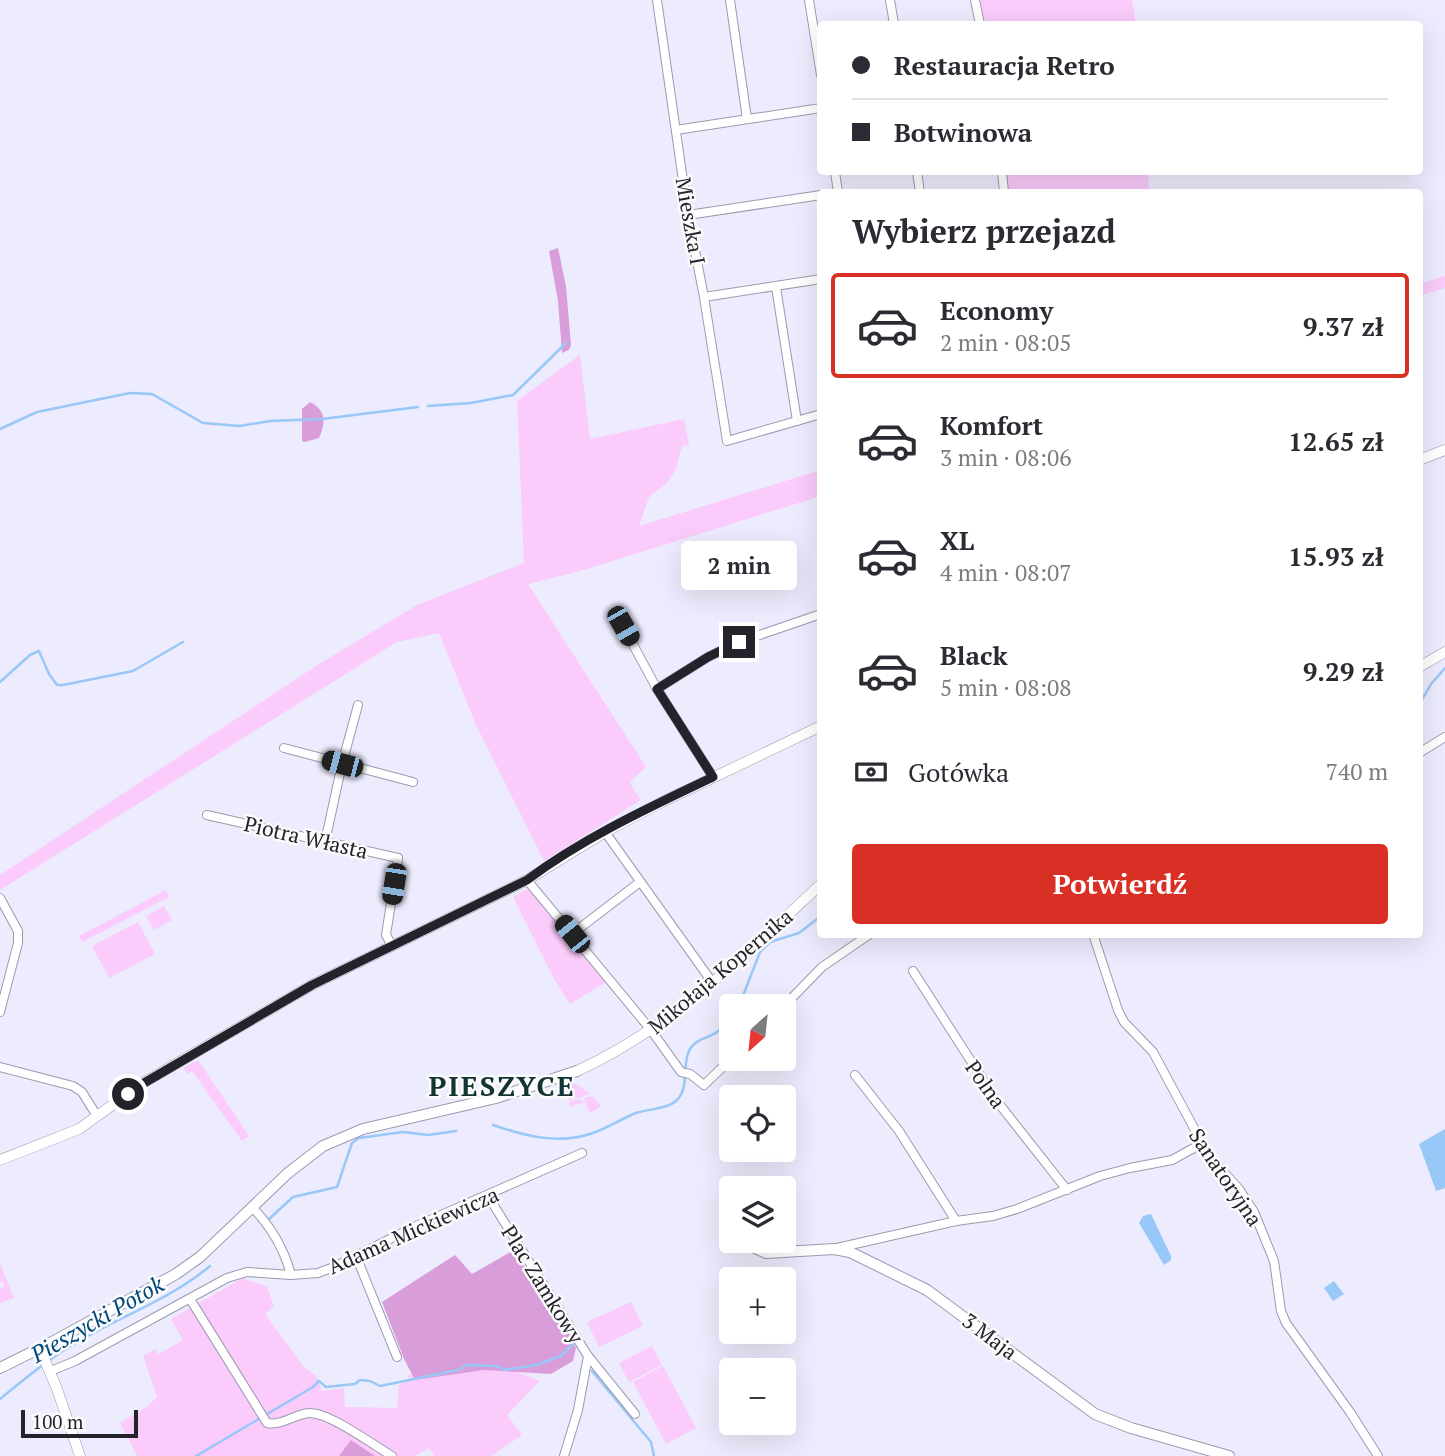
<!DOCTYPE html>
<html lang="pl">
<head>
<meta charset="utf-8">
<style>
  :root { --surface:#fff; --page:#f7f7f7; --text:#2b2b33; --muted:#7c7c81; --line:#e1e1e2; --accent:#d93025 }
  body { margin:0; font-family:"PT Serif",serif; background:var(--page); color:var(--text); height:100vh; display:flex; flex-direction:column; font-size:26px; white-space:nowrap }
  * { box-sizing:border-box; margin:0 }
  p { font-size:23px; color:var(--muted) }
  .icon { flex:none; width:38px; height:38px; fill:none; stroke:currentColor; stroke-width:2; stroke-linecap:round; stroke-linejoin:round }
  .map { position:relative; flex:1; overflow:hidden }
  .side { position:absolute; left:817px; top:189px; width:606px; height:749px; display:flex; flex-direction:column; background:var(--surface); border-radius:7px; box-shadow:0 7px 28px #0002 }
  .side>* { flex:none }
  .hud { position:absolute; left:817px; top:21px; width:606px; height:154px; border-radius:7px; box-shadow:0 7px 28px #0002; display:grid; align-content:center; height:154px; padding:0 35px; background:var(--surface) }
  .needle { width:46px; rotate:207deg }
  .buttons { position:absolute; left:719px; top:994px; display:grid; gap:14px }
  .buttons a { display:grid; place-items:center; width:77px; height:77px; border-radius:7px; background:var(--surface); box-shadow:0 7px 28px #0002; font-size:35px }
  .scale { position:absolute; left:21px; bottom:18px; width:117px; box-sizing:border-box; padding-left:7px; border:4px solid #23232b; border-top:0; font-size:19px; line-height:24px; white-space:nowrap; color:#23232b; -webkit-text-stroke:5px #fbfbfb; paint-order:stroke }
  .end { position:absolute; width:32px; height:32px; margin:-16px; border:9px solid #23232b; background:#fff; box-shadow:0 0 0 4px #fff }
  .from { border-radius:50% }
  .bubble { position:absolute; height:49px; border-radius:7px; background:var(--surface); box-shadow:0 7px 28px #0002; font-size:23px; font-weight:700; line-height:49px; text-align:center }
  .car { position:absolute; width:21px; height:42px; margin:-21px -10px; border-radius:9px; box-shadow:0 0 5px 2px #0007; background:linear-gradient(#222 24%,#8ab4d8 0 40%,#222 0 76%,#8ab4d8 0 86%,#222 0) }
  .hud b { display:flex; align-items:center; gap:24px; height:66px; font-size:26px }
  .hud b+b { border-top:2px solid var(--line) }
  .hud i { width:18px; height:18px; background:var(--text) }
  ul { padding:0; list-style:none }
  li { display:flex; align-items:center; gap:21px; height:105px; margin:0 14px 10px; padding:0 21px; border:4px solid transparent; border-radius:7px }
  li div { flex:1 }
  li b { display:block; font-size:26px }
  li em { font-style:normal; font-weight:700 }
  li.current { border-color:var(--accent) }
  li>.icon { width:63px; height:63px; stroke-width:1.5 }
  h2 { padding:0 35px; font-size:32px; line-height:84px }
  .pay { display:flex; align-items:center; gap:18px; height:77px; padding:0 35px; font-size:26px }
  .pay p { margin-inline-start:auto }
  .action { display:flex; gap:14px; margin-top:auto; padding:14px 35px }
  .action a { flex:1; height:80px; border-radius:7px; background:var(--accent); color:#fff; font-size:28px; font-weight:700; line-height:80px; text-align:center }
  .map>svg:first-child { display:block }
</style>
</head>
<body>
<div class="map">
<svg width="1445" height="1456" viewBox="0 0 1445 1456">
  <rect width="100%" height="100%" fill="#ececfe"/>
  <g fill="#facbfb">
    <path d="M980,0H1132L1136,24H985Z"/>
    <path d="M1006,172H1148L1149,192H1008Z"/>
    <path d="M1445,276V288L1419,296V284Z"/>
    <path d="M580,355L590,439L684,419L689,445L682,446L676,469L666,484L649,497L639,526L821,470V496L580,571L528,584L646,767L631,781V785L641,800L544,861L476,725L439,633L397,642L0,890V875L319,664L417,605L524,563L517,401Z"/>
    <path d="M529,888L606,982L570,1004L554,979L513,897Z"/>
    <path d="M166,890L169,897L82,942L79,936Z"/>
    <path d="M164,906L172,920L154,930L146,916Z"/>
    <path d="M138,922L155,954L109,978L92,946Z"/>
    <path d="M198,1060L249,1136L242,1141L192,1071L188,1074L183,1068Z"/>
    <path d="M564,1083L576,1084L590,1094L570,1100L566,1097Z"/>
    <path d="M592,1096L600,1104V1107L590,1113L585,1102L570,1107L569,1102L580,1099L582,1102L585,1101L584,1098Z"/>
    <path d="M0,1263L14,1298L0,1303V1289L5,1286L2,1281L0,1282Z"/>
    <path d="M243,1278L267,1287L274,1306L265,1314L304,1367L317,1377L322,1391L344,1388L345,1407L397,1408L399,1385L409,1380L408,1375L488,1361L540,1381L507,1415L522,1435L491,1456H434L429,1448L415,1456H137L120,1423L148,1406L157,1397L143,1356L155,1349L159,1354L183,1340L171,1319Z"/>
    <path d="M631,1302L643,1326L599,1347L587,1322Z"/>
    <path d="M652,1346L662,1365L629,1382L619,1363Z"/>
    <path d="M663,1366L696,1428L666,1444L633,1382Z"/>
  </g>
  <g fill="#d99eda">
    <path d="M558,248L566,286L571,345L569,350L562,353L558,301L549,251Z"/>
    <path d="M310,402C326,410 326,422 319,438L305,442L302,441V409Z"/>
    <path d="M514,1250L570,1336L576,1348L573,1361L551,1374L484,1370L415,1380L404,1359L382,1302L455,1255L472,1274Z"/>
    <path d="M351,1440L375,1456H339Z"/>
  </g>
  <g fill="#98c8f8">
    <path d="M1445,1129V1188L1436,1191L1419,1144Z"/>
    <path d="M1151,1214L1171,1256V1260L1164,1265L1139,1223L1143,1216Z"/>
    <path d="M1334,1281L1344,1294L1333,1301L1324,1288Z"/>
  </g>
  <g fill="none" stroke-linecap="round" stroke-linejoin="round">
    <g stroke="#98c8f8" stroke-width="2.5">
      <path d="M428,406L471,403L513,395L566,343"/>
      <path d="M0,429L37,412L130,393L152,394L203,423L240,426L270,421L322,419L418,407"/>
      <path d="M0,682L30,655L39,651L49,674L57,685H63L133,671L183,642"/>
      <path d="M1419,705L1431,684L1445,668"/>
      <path d="M739,1006L760,952L770,942L799,933L821,916"/>
      <path d="M493,1125C525,1136 559,1145 593,1133C608,1128 621,1119 636,1113C648,1109 668,1109 677,1100C690,1087 681,1064 690,1049C697,1038 707,1039 717,1032C722,1028 727,1022 732,1017"/>
      <path d="M269,1219L293,1197L337,1187L352,1143L359,1138L403,1132L428,1135L456,1131"/>
      <path d="M592,1371L651,1442L654,1456"/>
      <path d="M0,1399C28,1376 56,1353 88,1336C129,1313 173,1297 210,1266"/>
      <path d="M196,1456L313,1387L319,1381L326,1387L355,1384L360,1380L370,1381L380,1386L458,1370L467,1365L497,1366L505,1370L536,1365L561,1356L576,1341"/>
    </g>
    <defs>
      <g id="minor">
        <path d="M657,0L688,215L704,297L727,441L821,414"/>
        <path d="M730,0L747,119"/>
        <path d="M809,0L821,75"/>
        <path d="M890,0L894,24"/>
        <path d="M975,0L980,24"/>
        <path d="M676,130L821,108"/>
        <path d="M835,172L838,192"/>
        <path d="M917,172L920,192"/>
        <path d="M1002,172L1004,192"/>
        <path d="M688,215L821,195"/>
        <path d="M776,287L797,421"/>
        <path d="M704,297L821,279"/>
        <path d="M623,626L657,689L713,777"/>
        <path d="M657,689L708,657L739,642L821,614"/>
        <path d="M284,748L413,782"/>
        <path d="M1419,753L1445,737"/>
        <path d="M207,815L398,858L386,935L392,946"/>
        <path d="M605,832L712,982"/>
        <path d="M325,842L342,764L358,705"/>
        <path d="M527,880L651,1030L681,1072L690,1074L704,1085L732,1058"/>
        <path d="M0,898L18,931V943L0,1012"/>
        <path d="M572,934L640,882"/>
        <path d="M1093,934L1118,1010L1124,1022L1153,1052L1209,1156L1239,1189L1254,1212L1274,1261L1281,1311L1286,1323L1350,1412L1378,1456"/>
        <path d="M913,971L996,1100L1067,1190"/>
        <path d="M784,1006L822,967L870,934"/>
        <path d="M0,1067L73,1086L82,1092L97,1116"/>
        <path d="M855,1075L899,1131L956,1221"/>
        <path d="M488,1196L588,1356L578,1410L564,1456"/>
        <path d="M253,1208C272,1228 284,1248 291,1275"/>
        <path d="M837,1248L956,1221L993,1216L1017,1209L1100,1176L1130,1168L1172,1160L1201,1144"/>
        <path d="M356,1256L397,1357"/>
        <path d="M190,1299L267,1423C282,1426 295,1414 309,1413C329,1412 373,1445 392,1456"/>
        <path d="M588,1356L635,1414"/>
        <path d="M51,1371L75,1361L227,1278L247,1272L291,1275L318,1273L334,1267L414,1227L582,1153"/>
      </g>
      <g id="tertiary">
        <path d="M1419,460L1445,450"/>
        <path d="M1419,667L1445,652"/>
        <path d="M577,1071C671,1028 746,954 821,884"/>
        <path d="M0,1160L79,1129L143,1083L312,985L527,880L605,832L662,802L821,726"/>
        <path d="M40,1349L57,1389L80,1456"/>
      </g>
      <g id="secondary">
        <path d="M748,1241L755,1248L766,1253L834,1249L850,1252L927,1290L1095,1414L1131,1428L1229,1456"/>
        <path d="M0,1368L58,1339L176,1274L200,1257L288,1173L323,1146L363,1129L496,1098L577,1071"/>
      </g>
    </defs>
    <use href="#minor" stroke="#9b9baf" stroke-width="10"/>
    <use href="#tertiary" stroke="#9b9baf" stroke-width="11"/>
    <use href="#secondary" stroke="#9b9baf" stroke-width="12"/>
    <use href="#minor" stroke="#fff" stroke-width="8"/>
    <use href="#tertiary" stroke="#fff" stroke-width="10"/>
    <use href="#secondary" stroke="#fff" stroke-width="10"/>
  </g>
  <g fill="none" stroke-linecap="round" stroke-linejoin="round">
    <path stroke="#23232b" stroke-width="9" d="M128,1094L144,1083L312,985L527,880C583,838 650,807 713,777L657,689L708,657L739,642"/>
  </g>
  <g text-anchor="middle" dominant-baseline="central" stroke-width="5" stroke-linejoin="round" paint-order="stroke">
    <g font-size="21" fill="#23232b" stroke="#fbfbfb">
      <text transform="translate(691 221) rotate(80)">Mieszka I</text>
      <text transform="translate(306 837) rotate(13)">Piotra Własta</text>
      <text transform="translate(720 971) rotate(-40)">Mikołaja Kopernika</text>
      <text transform="translate(986 1084) rotate(55)">Polna</text>
      <text transform="translate(1226 1177) rotate(56)">Sanatoryjna</text>
      <text transform="translate(413 1230) rotate(-24)">Adama Mickiewicza</text>
      <text transform="translate(543 1284) rotate(58)">Plac Zamkowy</text>
      <text transform="translate(990 1336) rotate(37)">3 Maja</text>
    </g>
    <g font-size="23" font-style="italic" fill="#00477b" stroke="#fbfbfb">
      <text transform="translate(97 1319) rotate(-30)">Pieszycki Potok</text>
    </g>
    <g font-size="28" font-weight="bold" letter-spacing="2" fill="#123533" stroke="#fbfbfb">
      <text x="502" y="1085">PIESZYCE</text>
    </g>
  </g>
</svg>
<div class="buttons">
<a><svg class="needle" viewBox="-14 -14 28 28"><path d="M0-13l5 13h-10z" fill="#e53935"/><path d="M0 13l5-13h-10z" fill="#7c7c81"/></svg></a>
<a><svg class="icon" aria-label="locate" viewBox="0 0 24 24"><circle cx="12" cy="12" r="6"/><path d="M12 2v4M12 18v4M2 12h4M18 12h4"/></svg></a>
<a><svg class="icon" aria-label="layers" viewBox="0 0 24 24"><path d="M12 4l9 5-9 5-9-5zM3 14l9 5 9-5"/></svg></a>
<a>+</a>
<a>−</a>
</div>
<div class="scale">100 m</div>
<i class="end from" style="left:128px;top:1094px"></i>
<i class="end" style="left:739px;top:642px"></i>
<div class="bubble" style="left:681px;top:541px;width:116px">2 min</div>
<i class="car" style="left:623px;top:626px;rotate:150deg"></i>
<i class="car" style="left:342px;top:764px;rotate:285deg"></i>
<i class="car" style="left:394px;top:884px;rotate:189deg"></i>
<i class="car" style="left:572px;top:934px;rotate:321deg"></i>
<div class="hud">
<b><i class="from"></i>Restauracja Retro</b>
<b><i></i>Botwinowa</b>
</div>
<section class="side">
<h2>Wybierz przejazd</h2>
<ul>
<li class="current"><svg class="icon" aria-label="car" viewBox="0 0 24 24"><path d="M5 17H2v-5l4-1 3-4h7l3 4 3 1v5h-3M9 17h6M6 11h13"/><circle cx="7" cy="17" r="2"/><circle cx="17" cy="17" r="2"/></svg><div><b>Economy</b><p>2 min · 08:05</p></div><em>9.37 zł</em></li>
<li><svg class="icon" aria-label="car" viewBox="0 0 24 24"><path d="M5 17H2v-5l4-1 3-4h7l3 4 3 1v5h-3M9 17h6M6 11h13"/><circle cx="7" cy="17" r="2"/><circle cx="17" cy="17" r="2"/></svg><div><b>Komfort</b><p>3 min · 08:06</p></div><em>12.65 zł</em></li>
<li><svg class="icon" aria-label="car" viewBox="0 0 24 24"><path d="M5 17H2v-5l4-1 3-4h7l3 4 3 1v5h-3M9 17h6M6 11h13"/><circle cx="7" cy="17" r="2"/><circle cx="17" cy="17" r="2"/></svg><div><b>XL</b><p>4 min · 08:07</p></div><em>15.93 zł</em></li>
<li><svg class="icon" aria-label="car" viewBox="0 0 24 24"><path d="M5 17H2v-5l4-1 3-4h7l3 4 3 1v5h-3M9 17h6M6 11h13"/><circle cx="7" cy="17" r="2"/><circle cx="17" cy="17" r="2"/></svg><div><b>Black</b><p>5 min · 08:08</p></div><em>9.29 zł</em></li>
</ul>
<div class="pay"><svg class="icon" aria-label="cash" viewBox="0 0 24 24"><path d="M3 7h18v10H3z"/><circle cx="12" cy="12" r="2"/></svg>Gotówka<p>740 m</p></div>
<div class="action"><a>Potwierdź</a></div>
</section>
</div>
</body>
</html>
